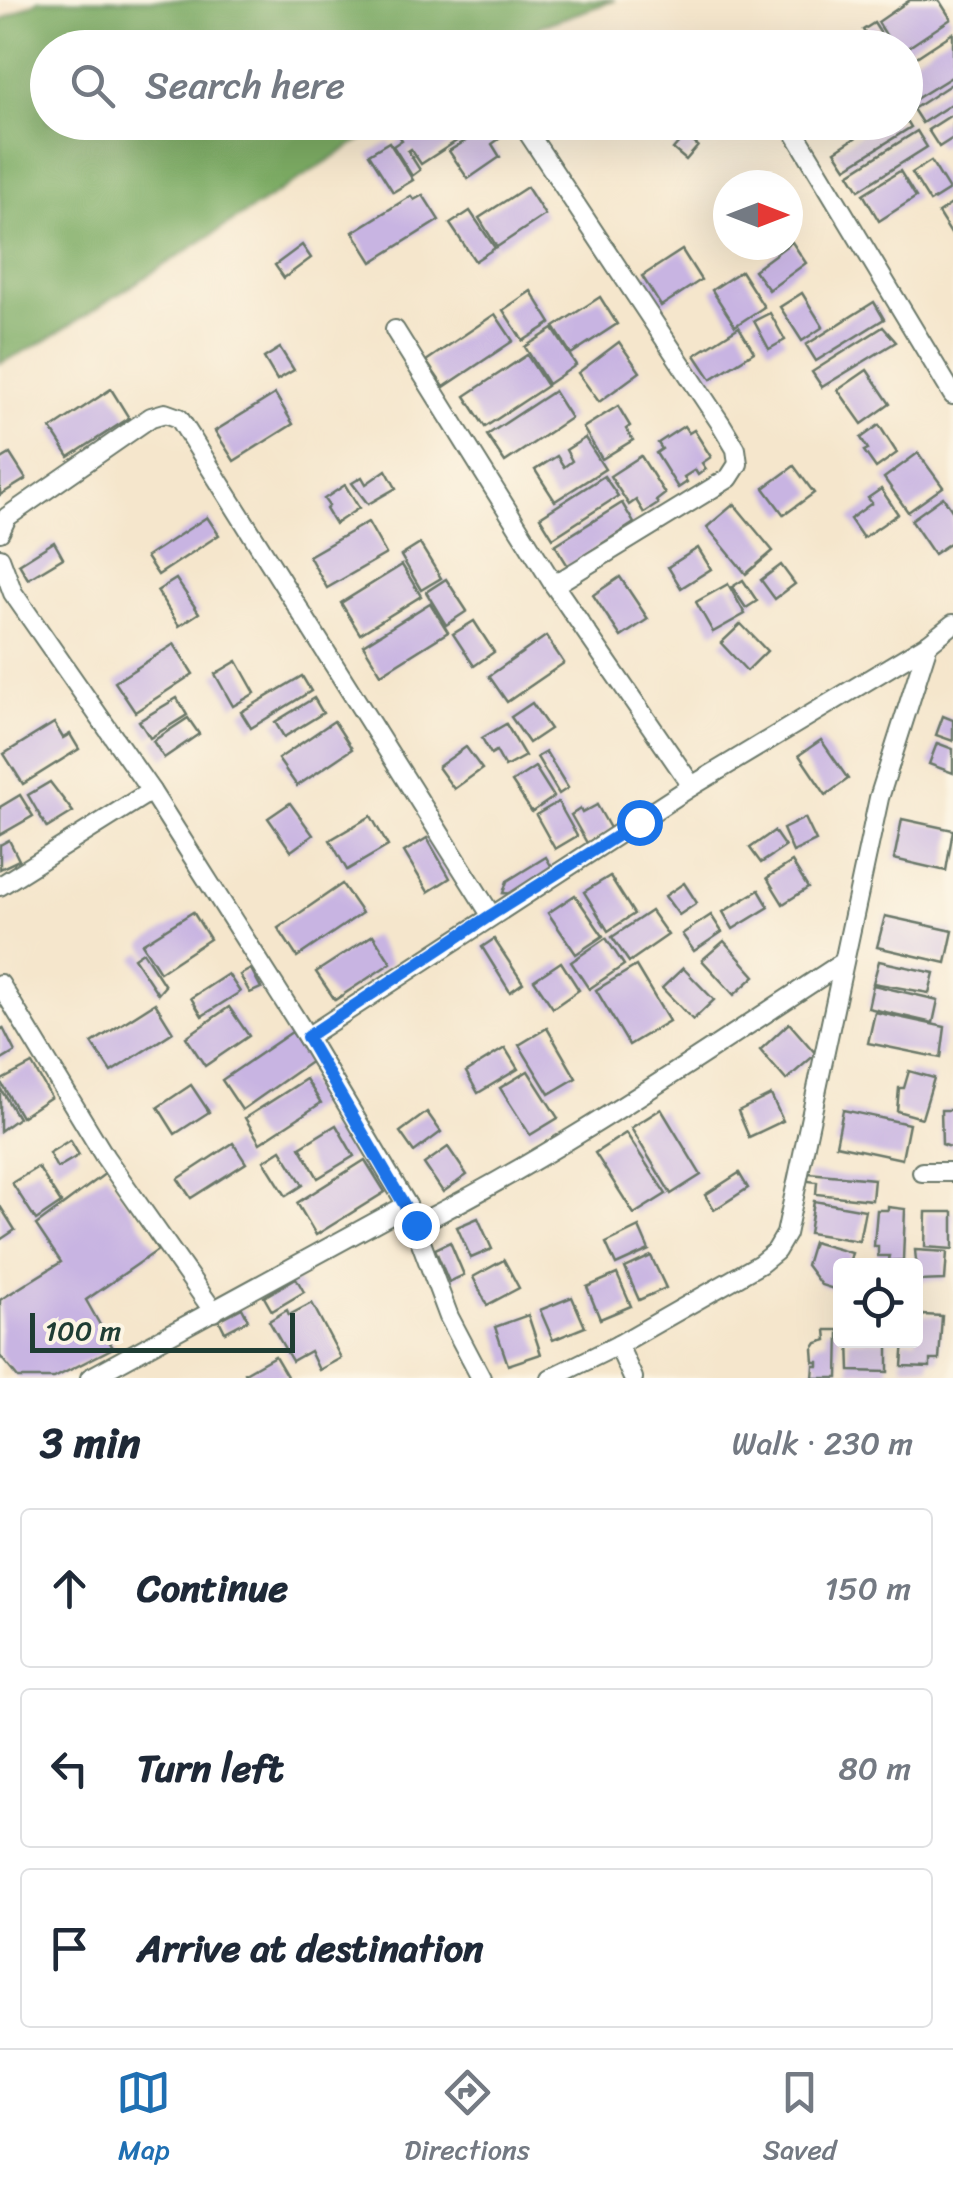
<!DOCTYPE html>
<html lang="en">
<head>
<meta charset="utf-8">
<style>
	:root { --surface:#fff; --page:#f6f6f7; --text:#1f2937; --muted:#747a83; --line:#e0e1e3; --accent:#1f6fb2 }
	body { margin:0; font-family:Sriracha,sans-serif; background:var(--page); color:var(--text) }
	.controls { position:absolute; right:30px; bottom:30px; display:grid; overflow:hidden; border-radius:10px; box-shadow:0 10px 40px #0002 }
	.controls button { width:90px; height:90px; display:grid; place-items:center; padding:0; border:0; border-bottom:2px solid var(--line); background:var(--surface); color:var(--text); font:50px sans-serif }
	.compass { position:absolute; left:713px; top:170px; width:90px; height:90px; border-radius:50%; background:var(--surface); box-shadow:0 10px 40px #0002; rotate:90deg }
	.scale { position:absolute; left:30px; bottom:25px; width:265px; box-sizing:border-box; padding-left:10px; border:5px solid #1f3d34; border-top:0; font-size:28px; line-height:35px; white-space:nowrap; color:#1f3d34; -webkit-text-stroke:8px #fcf5e5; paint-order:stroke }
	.stop { position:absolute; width:30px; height:30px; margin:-22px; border:8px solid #1a73e8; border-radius:50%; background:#fff }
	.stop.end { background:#1a73e8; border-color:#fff; box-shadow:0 2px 10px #0008 }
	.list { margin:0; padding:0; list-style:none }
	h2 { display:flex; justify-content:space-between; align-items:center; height:130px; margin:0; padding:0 40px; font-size:42px }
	h2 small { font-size:32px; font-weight:400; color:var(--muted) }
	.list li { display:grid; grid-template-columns:65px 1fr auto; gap:30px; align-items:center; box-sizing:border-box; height:160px; margin:0 20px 20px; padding:0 20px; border:2px solid var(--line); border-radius:10px }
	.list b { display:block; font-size:38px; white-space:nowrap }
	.list em { font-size:32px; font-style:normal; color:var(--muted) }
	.icon { flex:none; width:55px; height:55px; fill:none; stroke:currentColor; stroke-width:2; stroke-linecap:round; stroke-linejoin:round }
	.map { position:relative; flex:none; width:953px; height:1378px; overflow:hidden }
	.search { position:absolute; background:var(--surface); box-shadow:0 10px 40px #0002; left:30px; right:30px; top:30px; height:110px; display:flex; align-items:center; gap:25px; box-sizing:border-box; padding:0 35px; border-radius:55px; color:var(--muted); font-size:38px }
	.sheet { height:670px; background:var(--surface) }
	nav { display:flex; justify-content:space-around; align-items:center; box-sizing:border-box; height:140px; border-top:2px solid var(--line); background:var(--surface); font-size:28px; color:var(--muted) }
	nav a { display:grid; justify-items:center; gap:5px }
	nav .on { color:var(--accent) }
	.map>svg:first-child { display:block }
	.forest { fill:#7cab64; stroke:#4e744c; stroke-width:2.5 }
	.building { fill:#c8b4e2 }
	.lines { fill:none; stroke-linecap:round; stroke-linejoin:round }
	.minor-casing { stroke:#6a7869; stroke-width:22 }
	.minor { stroke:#fff; stroke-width:18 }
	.route { stroke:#1a73e8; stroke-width:12 }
</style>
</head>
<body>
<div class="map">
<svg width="953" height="1378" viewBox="0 0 953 1378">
	<rect width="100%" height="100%" fill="#fcf5e5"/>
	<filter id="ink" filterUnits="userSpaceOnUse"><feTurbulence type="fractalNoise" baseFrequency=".01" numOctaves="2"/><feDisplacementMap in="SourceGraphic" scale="20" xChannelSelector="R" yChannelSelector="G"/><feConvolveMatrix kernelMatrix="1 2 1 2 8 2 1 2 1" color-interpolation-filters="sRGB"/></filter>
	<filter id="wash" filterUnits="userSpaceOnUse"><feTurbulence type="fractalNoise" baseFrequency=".0048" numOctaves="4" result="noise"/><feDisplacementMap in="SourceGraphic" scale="40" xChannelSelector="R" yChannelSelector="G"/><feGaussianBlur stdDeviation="2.25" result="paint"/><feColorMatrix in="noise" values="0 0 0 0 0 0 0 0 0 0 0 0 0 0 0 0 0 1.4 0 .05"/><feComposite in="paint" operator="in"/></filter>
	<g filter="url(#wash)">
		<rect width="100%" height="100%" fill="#f5e6cc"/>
		<polygon class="forest" points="40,0 615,0 543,25 507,47 48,48 48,122 387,123 45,341 0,363 0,21"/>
		<g id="blocks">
			<g class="building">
				<polygon points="910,0 939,0 951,19 906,49 894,48 878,22"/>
				<polygon points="874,23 890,48 874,48 863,30"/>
				<polygon points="953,33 953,76 911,102 906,93 906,64"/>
				<polygon points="953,83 953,103 922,123 913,109"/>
				<polygon points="953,114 953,138 939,147 928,130"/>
				<polygon points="409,122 486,122 421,164 411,149 408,151 420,170 412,176 393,146 402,140 396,131"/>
				<polygon points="880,122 908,122 911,127 846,168 835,151"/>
				<polygon points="490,126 499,139 492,144 500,157 468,179 449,151"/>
				<polygon points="917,131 927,147 859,190 849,174"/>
				<polygon points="685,135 698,146 686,160 673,149"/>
				<polygon points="389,142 413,180 393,192 369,154"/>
				<polygon points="931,161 949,190 930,202 912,173"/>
				<polygon points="900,171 916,197 879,221 863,194"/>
				<polygon points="527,187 545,215 497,247 479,218"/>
				<polygon points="423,195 439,220 372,262 353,232 411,196 414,200"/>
				<polygon points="953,203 953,237 938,213"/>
				<polygon points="470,211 495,248 475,261 450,224"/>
				<polygon points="792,242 806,263 769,290 754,270"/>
				<polygon points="302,245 311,258 284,278 275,265"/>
				<polygon points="682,250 701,280 661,306 642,276"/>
				<polygon points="741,271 764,307 735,326 712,290"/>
				<polygon points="531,291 551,323 523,341 503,310"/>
				<polygon points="802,293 823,327 802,341 780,307"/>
				<polygon points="600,297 617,324 571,354 554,327"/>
				<polygon points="874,302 884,319 816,361 806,345"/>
				<polygon points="770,313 785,340 769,349 754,321"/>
				<polygon points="495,314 513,341 444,387 426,361"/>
				<polygon points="739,327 754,352 711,379 695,355"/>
				<polygon points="883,327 896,342 822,387 812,372"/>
				<polygon points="553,329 576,365 548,384 525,347"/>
				<polygon points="619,342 640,372 599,402 578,373"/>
				<polygon points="280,348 294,370 277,380 264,358"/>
				<polygon points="527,355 547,386 485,427 465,396"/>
				<polygon points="867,370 890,404 862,424 838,390"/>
				<polygon points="111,389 129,418 69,457 51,429"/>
				<polygon points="554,391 571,418 505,462 487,435"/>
				<polygon points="275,394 293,424 234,461 215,431"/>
				<polygon points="618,406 630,426 626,429 633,440 602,459 583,428"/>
				<polygon points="879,425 897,453 876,468 864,451 868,449 861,438"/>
				<polygon points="684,426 689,433 694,430 711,457 702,463 706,469 698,475 695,470 684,477 687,482 678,488 656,453 662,449 658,443"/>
				<polygon points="585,438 605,469 555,501 535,470 557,456 564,467 572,461 566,450"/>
				<polygon points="918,453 943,487 908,512 884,478"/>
				<polygon points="10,454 26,479 0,495 0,460"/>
				<polygon points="641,456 665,494 656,501 658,504 644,513 636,500 629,505 610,476"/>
				<polygon points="794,466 814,493 784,515 764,488"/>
				<polygon points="386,470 396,488 368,504 352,483 362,477 366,484"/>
				<polygon points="604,476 618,496 553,538 540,517"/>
				<polygon points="345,485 359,508 335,524 326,509 329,506 324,499"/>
				<polygon points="881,489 898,514 863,538 850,519 872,503 868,498"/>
				<polygon points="943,497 953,512 953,541 934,554 911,520"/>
				<polygon points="622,503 634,523 568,566 555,545"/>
				<polygon points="734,504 773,551 746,574 707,527"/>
				<polygon points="207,517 219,535 158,575 146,557"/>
				<polygon points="368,522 386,554 327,588 309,556"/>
				<polygon points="54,542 63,558 28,579 19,564"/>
				<polygon points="420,544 441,578 421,590 401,556"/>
				<polygon points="698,548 711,569 681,588 668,567"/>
				<polygon points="402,565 421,596 360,634 341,603"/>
				<polygon points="781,565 795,584 775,599 761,580"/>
				<polygon points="620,577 648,619 621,637 593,595"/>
				<polygon points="176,579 199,613 179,626 157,591"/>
				<polygon points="446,579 467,611 446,625 426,592"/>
				<polygon points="743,580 757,601 746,608 732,587"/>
				<polygon points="728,584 745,614 713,632 696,602"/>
				<polygon points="430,603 448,632 381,674 363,645"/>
				<polygon points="474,621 494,652 474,666 453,634"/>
				<polygon points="741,624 767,651 747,671 721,643"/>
				<polygon points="546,636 564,663 507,702 489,676"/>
				<polygon points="174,644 193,674 135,712 115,682"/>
				<polygon points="237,661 255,693 233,706 215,674"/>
				<polygon points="302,676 311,691 251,728 241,712"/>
				<polygon points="177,698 187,715 150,738 139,721"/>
				<polygon points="314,698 323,713 284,737 275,722"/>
				<polygon points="532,703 550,729 529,743 511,717"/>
				<polygon points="943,716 953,720 953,741 936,735"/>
				<polygon points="188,718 199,734 164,758 153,741"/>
				<polygon points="334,721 352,749 297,786 278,759"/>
				<polygon points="54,723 63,738 70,734 79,749 23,784 4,754"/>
				<polygon points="506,724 525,756 505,767 496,751 491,754 482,738"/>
				<polygon points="821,740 848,779 826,795 799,755"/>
				<polygon points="937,743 953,749 953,773 929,764"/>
				<polygon points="466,747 482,769 454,789 438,767"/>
				<polygon points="546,752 568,788 559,794 537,757"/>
				<polygon points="535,767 554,797 532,812 512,782"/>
				<polygon points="50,782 73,812 47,828 28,795"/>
				<polygon points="20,795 33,816 0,835 0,807"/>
				<polygon points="558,802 577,836 555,849 536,815"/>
				<polygon points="290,803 313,835 291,851 268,818"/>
				<polygon points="597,805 611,830 587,843 571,815 580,809 582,813"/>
				<polygon points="371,816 388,846 347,870 330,840"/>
				<polygon points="805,818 816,841 793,852 783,829"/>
				<polygon points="902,819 953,830 946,871 894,859"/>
				<polygon points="774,831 785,847 761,863 750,848"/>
				<polygon points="427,838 450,878 428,892 404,852"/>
				<polygon points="9,840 19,860 0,869 0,845"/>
				<polygon points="546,857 554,871 517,894 503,893 507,881"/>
				<polygon points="792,862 808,888 783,904 767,878"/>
				<polygon points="610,876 634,914 608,931 584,892"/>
				<polygon points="684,883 697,903 679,915 665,896"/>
				<polygon points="342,884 362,913 297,957 278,928"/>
				<polygon points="759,890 769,907 733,929 723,912"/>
				<polygon points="575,895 603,936 576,954 548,913"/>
				<polygon points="651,911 668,935 629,962 612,937"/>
				<polygon points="193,912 210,939 160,972 142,944"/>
				<polygon points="711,915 722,932 694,951 682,934"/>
				<polygon points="885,916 953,931 946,963 877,947"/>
				<polygon points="373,935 391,963 335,1000 316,972"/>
				<polygon points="606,938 624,965 589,989 571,962"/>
				<polygon points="494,939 523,983 510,992 482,947"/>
				<polygon points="724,941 755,976 734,995 702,960"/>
				<polygon points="143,952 165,986 158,994 134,958"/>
				<polygon points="879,961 934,973 929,993 873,983"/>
				<polygon points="561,962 579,990 553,1008 534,980"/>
				<polygon points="636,966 669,1021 629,1045 596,990"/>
				<polygon points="683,968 714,1000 693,1020 662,988"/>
				<polygon points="251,969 261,988 250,993 240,975"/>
				<polygon points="228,974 240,992 202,1016 191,998"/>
				<polygon points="873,985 938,1000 933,1023 868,1008"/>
				<polygon points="155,1003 173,1032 111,1072 92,1043"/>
				<polygon points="229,1007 249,1036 205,1066 186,1037"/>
				<polygon points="875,1012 945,1027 941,1058 868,1043"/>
				<polygon points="789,1023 816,1054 786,1080 760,1050"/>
				<polygon points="3,1028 15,1052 0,1061 0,1030"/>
				<polygon points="547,1028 576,1078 549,1094 519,1045"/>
				<polygon points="292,1032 312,1061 242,1110 222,1080"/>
				<polygon points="505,1048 518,1069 478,1093 466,1072"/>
				<polygon points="32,1064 51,1097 21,1117 0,1081"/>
				<polygon points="528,1071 558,1118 530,1135 500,1088"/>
				<polygon points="909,1071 934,1078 922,1118 897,1111 899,1088 904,1088"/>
				<polygon points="306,1079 321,1103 260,1143 245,1118"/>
				<polygon points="191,1085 209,1112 175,1134 158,1107"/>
				<polygon points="0,1088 18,1118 0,1131"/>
				<polygon points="771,1095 783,1121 749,1137 738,1111"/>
				<polygon points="661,1109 701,1175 671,1194 631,1128"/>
				<polygon points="843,1110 909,1124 902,1159 836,1145"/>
				<polygon points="941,1110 953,1110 953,1148 942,1144"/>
				<polygon points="427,1112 441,1132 414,1152 400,1132"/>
				<polygon points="336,1125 354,1156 318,1178 300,1147"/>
				<polygon points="626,1133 666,1194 634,1214 595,1153"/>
				<polygon points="70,1140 79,1155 57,1168 49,1153"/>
				<polygon points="233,1143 246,1163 191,1198 178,1179"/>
				<polygon points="448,1147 467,1175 443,1192 424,1164"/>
				<polygon points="281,1150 303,1185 286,1196 264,1161"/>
				<polygon points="365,1160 385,1192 316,1235 297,1203"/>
				<polygon points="38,1167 61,1203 36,1220 12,1183"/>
				<polygon points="106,1173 158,1250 86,1300 113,1348 54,1378 18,1378 0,1356 0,1300 61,1262 36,1225"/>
				<polygon points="739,1173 748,1188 714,1210 705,1195"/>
				<polygon points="808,1173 874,1179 872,1200 816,1194 817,1182 808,1181"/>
				<polygon points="814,1201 865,1210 859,1241 809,1233"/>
				<polygon points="0,1206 15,1230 0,1240"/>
				<polygon points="888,1207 905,1209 903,1260 888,1261 889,1256 878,1256 878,1246 874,1246 877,1210 888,1210"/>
				<polygon points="926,1212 953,1212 953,1249 925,1247"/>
				<polygon points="478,1218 492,1249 471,1258 457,1227"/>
				<polygon points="639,1227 649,1250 616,1265 606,1243"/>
				<polygon points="450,1242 464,1275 449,1282 435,1249"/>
				<polygon points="813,1242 852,1253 848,1266 840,1266 840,1291 821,1285 806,1265"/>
				<polygon points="915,1250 947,1252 945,1280 918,1281"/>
				<polygon points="651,1256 666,1288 639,1300 625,1268"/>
				<polygon points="504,1260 519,1288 487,1305 473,1277"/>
				<polygon points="617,1274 631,1306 600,1319 587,1287"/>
				<polygon points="296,1278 304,1292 272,1311 264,1297"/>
				<polygon points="572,1297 585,1327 553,1340 540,1310"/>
				<polygon points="312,1303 341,1358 319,1370 310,1351 292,1361 269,1321 287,1310 289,1315"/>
				<polygon points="242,1308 248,1320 225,1332 219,1320"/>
				<polygon points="528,1315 541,1354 508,1365 495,1327"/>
				<polygon points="923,1315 942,1316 939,1360 930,1360 930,1367 902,1366 904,1340 916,1340 916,1320 921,1320"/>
				<polygon points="826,1330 839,1330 838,1378 813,1378 814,1366 818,1366 818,1362 814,1362 813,1349 817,1343 827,1340"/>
				<polygon points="849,1340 888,1340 888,1372 850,1371"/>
				<polygon points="275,1356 288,1378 247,1378 245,1373"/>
			</g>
		</g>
	</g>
	<g filter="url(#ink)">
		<use href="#blocks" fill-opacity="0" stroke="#6a7869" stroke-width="2.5"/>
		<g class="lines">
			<defs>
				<g id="minor">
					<polyline points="521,122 721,424 736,449 738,464 729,478 554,585"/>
					<polyline points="792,128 953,395"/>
					<polyline points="395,330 554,585 692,786"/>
					<polyline points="0,532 7,517 151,417 165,413 179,418 491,915"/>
					<polyline points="0,558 13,593 151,791 307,1037 407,1205 449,1317 481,1378"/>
					<polyline points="0,886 151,791"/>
					<polyline points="0,984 105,1157 214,1312"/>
					<polyline points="307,1037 692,786 928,644 953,624"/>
					<polyline points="922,1172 953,1172"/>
					<path d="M416 1225C565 1150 702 1054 842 963"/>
					<polyline points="618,1345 633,1378"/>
					<polyline points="90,1378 407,1205"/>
					<polyline points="551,1378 618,1345 760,1264 776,1251 786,1234 879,798 928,644"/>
				</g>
			</defs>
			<use href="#minor" class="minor-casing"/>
			<use href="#minor" class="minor"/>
		</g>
	</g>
	<g class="lines" filter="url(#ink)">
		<polyline class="route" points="416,1225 307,1037 491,915 639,822"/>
	</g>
</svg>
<div class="controls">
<button><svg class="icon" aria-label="locate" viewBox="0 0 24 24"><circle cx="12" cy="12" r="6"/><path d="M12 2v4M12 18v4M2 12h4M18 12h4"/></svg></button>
</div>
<svg class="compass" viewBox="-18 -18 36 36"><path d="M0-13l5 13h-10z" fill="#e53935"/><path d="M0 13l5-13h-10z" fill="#747a83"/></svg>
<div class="scale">100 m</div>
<div class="stop" style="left:639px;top:822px"></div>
<div class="stop end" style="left:416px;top:1225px"></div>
<div class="search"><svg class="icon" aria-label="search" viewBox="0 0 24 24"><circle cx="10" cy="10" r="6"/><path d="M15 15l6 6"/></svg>Search here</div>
</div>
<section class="sheet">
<h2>3 min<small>Walk · 230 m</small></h2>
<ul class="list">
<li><svg class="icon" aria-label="ahead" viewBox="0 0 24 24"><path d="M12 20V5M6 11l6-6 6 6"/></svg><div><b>Continue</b></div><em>150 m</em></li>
<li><svg class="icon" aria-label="left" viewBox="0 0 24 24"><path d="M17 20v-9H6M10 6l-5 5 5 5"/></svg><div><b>Turn left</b></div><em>80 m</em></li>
<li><svg class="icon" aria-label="arrive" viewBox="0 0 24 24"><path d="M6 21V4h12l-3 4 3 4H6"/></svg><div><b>Arrive at destination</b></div></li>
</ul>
</section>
<nav>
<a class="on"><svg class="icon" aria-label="map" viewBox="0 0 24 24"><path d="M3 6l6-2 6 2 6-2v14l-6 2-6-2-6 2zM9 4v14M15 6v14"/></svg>Map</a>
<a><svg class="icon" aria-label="directions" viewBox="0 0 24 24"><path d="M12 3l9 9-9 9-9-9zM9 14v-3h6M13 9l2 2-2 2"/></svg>Directions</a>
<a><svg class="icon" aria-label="saved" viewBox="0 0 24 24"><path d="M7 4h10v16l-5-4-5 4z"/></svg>Saved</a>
</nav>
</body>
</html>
